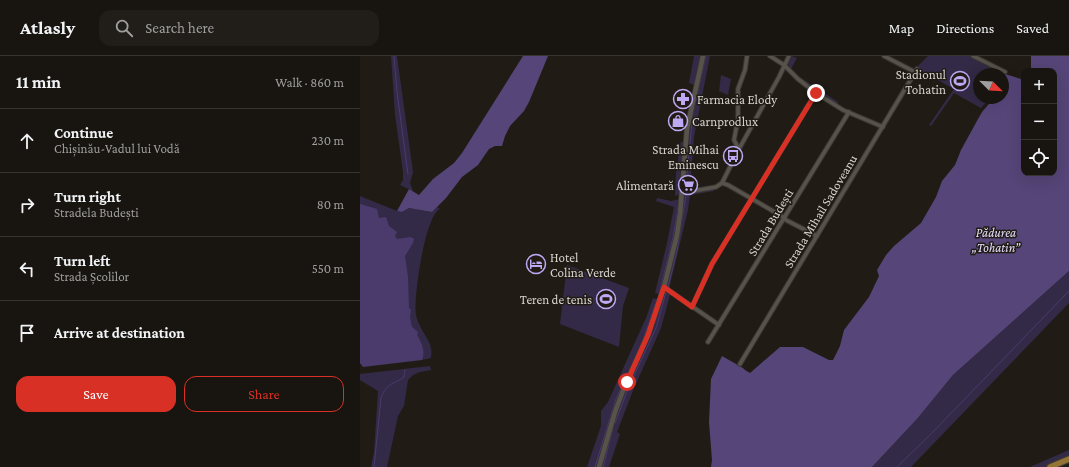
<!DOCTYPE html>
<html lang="en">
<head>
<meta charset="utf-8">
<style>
	:root { --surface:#181510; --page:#211e19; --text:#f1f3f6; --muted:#9f9f9f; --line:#363430; --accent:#d93025 }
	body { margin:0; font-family:"Crimson Pro",serif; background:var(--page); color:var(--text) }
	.controls { position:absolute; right:12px; top:12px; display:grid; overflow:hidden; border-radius:8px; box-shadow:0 4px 16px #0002 }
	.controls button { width:36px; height:36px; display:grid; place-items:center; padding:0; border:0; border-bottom:1px solid var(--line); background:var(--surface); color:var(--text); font:20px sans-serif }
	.compass { position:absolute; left:613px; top:12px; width:36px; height:36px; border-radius:50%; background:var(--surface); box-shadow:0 4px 16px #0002; rotate:114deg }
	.stop { position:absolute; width:12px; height:12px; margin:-9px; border:3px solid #d93025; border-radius:50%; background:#fff }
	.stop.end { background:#d93025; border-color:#fff; box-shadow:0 1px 4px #0008 }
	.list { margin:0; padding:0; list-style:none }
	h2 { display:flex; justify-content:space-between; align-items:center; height:52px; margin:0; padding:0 16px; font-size:17px }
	h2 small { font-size:13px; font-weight:400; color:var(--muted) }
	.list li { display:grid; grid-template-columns:26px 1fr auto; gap:12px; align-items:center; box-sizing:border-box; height:64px; padding:0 16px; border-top:1px solid var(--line) }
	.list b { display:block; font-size:15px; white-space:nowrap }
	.list p { margin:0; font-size:13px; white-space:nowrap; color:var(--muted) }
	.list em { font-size:13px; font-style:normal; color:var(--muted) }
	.actions { display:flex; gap:8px; padding:12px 16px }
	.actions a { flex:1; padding:9px 0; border:1px solid var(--accent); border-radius:12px; text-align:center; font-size:14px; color:var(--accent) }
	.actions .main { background:var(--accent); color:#fff }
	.icon { flex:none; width:22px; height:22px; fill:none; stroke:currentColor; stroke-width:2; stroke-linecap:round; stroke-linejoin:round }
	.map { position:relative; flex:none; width:709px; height:411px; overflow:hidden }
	header { display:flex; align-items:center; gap:24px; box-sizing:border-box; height:56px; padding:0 20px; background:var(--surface); border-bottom:1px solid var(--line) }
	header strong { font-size:19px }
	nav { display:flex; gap:22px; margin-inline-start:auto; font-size:14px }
	.search { width:280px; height:36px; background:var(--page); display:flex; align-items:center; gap:10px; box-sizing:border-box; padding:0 14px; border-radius:12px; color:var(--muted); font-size:15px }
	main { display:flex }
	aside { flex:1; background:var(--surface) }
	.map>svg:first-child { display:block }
	.green { fill:#332a47 }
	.forest { fill:#554578 }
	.water { fill:#4b3b6d }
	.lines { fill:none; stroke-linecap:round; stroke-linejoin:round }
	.stream { stroke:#4b3b6d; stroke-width:1 }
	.minor-casing { stroke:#3a3734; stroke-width:5.5 }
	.secondary-casing { stroke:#3a3734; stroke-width:6 }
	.trunk-casing { stroke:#3a3734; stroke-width:8 }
	.minor { stroke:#57534b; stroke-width:3.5 }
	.secondary { stroke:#57534b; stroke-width:4.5 }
	.trunk { stroke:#947436; stroke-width:5.5 }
	.route { stroke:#d93025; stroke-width:5 }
	.labels { text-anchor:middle; stroke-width:3; stroke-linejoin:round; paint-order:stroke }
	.poi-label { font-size:13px; fill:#d6d3cf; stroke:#201c15; text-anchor:end }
	.street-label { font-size:13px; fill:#d6d3cf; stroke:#201c15 }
	.park-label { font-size:13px; font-style:italic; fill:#e5dcfd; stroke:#201c15 }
</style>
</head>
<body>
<header>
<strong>Atlasly</strong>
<div class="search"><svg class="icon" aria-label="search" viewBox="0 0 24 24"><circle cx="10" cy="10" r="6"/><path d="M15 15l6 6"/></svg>Search here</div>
<nav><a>Map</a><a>Directions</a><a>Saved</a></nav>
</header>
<main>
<aside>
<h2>11 min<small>Walk · 860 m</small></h2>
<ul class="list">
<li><svg class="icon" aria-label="ahead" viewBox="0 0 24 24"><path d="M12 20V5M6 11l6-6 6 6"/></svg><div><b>Continue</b><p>Chișinău-Vadul lui Vodă</p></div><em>230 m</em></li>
<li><svg class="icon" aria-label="right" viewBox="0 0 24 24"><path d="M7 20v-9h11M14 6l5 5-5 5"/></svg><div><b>Turn right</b><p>Stradela Budești</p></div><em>80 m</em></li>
<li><svg class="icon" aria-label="left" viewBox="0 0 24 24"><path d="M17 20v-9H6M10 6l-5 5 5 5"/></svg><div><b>Turn left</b><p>Strada Școlilor</p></div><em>550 m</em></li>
<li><svg class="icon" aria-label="arrive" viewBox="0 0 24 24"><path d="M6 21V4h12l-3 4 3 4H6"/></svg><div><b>Arrive at destination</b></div></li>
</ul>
<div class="actions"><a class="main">Save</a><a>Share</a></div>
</aside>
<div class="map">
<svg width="709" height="411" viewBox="0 0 709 411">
	<rect width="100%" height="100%" fill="#201c15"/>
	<g class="green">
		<polygon points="31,0 37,0 53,116 50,127 53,135 40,129 43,124 43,116 35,59"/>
		<polygon points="334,0 341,0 334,29 329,27"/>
		<polygon points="345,0 350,0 334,81 331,120 326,120 330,70"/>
		<path d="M432 0 437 2 431 13 435 18 478 46 477 48C462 40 433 25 428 8Z"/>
		<polygon points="568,0 610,0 625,9 643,17 619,18 619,42 630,42 621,52 594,37 571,70 569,69 594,33 556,12"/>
		<polygon points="361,19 371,23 368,39 359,35"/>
		<polygon points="321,85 324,87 323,110 320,115 320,138 315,140 316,117"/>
		<polygon points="354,133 354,135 330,139 328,154 309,233 306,230 316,193 324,141 328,138"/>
		<path d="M0 140 37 155 42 156 49 152 72 156 77 151 80 153C65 159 53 243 56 259 58 271 71 285 71 293 72 296 71 299 71 302L62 304 60 291 0 187Z"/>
		<polygon points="297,142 311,145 320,143 314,181 300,238 295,237 307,187 314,151 296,145"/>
		<polygon points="207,209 269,232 263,250 259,291 200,268"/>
		<polygon points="709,215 709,247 551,411 512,411 557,363 593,319"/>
		<polygon points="307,235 310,236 310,239 301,272 274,332 257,376 260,378 249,411 240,411 254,363 267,328 290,282 305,236"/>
		<polygon points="293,242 299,244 292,265 258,340 237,411 227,411 241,370 241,355 248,346 271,295 286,262"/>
		<polygon points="70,310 71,314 60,316 53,319 48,324 44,350 38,360 27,411 11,411 14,396 18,335 0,324 0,318"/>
		<polygon points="709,394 709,401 687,411 670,411"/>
	</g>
	<g class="forest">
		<polygon points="163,0 188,0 169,46 164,55 150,70 145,80 142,90 135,90 129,93 118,109 102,121 86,142 72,156 49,152 42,156 37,155 49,133 59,139 73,123 94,107 102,97"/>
		<polygon points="671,0 709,0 709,215 593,319 557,363 512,411 351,411 352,404 349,366 351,323 362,300 383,312 385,314 390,317 420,291 443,291 469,304 473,304 480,290 484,274 509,241 519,220 517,214 526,199 534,190 561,167 576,141 582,125 595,109 601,94 618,63 622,56 634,42 643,42 643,26 645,18 664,24 664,117 694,117 694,15 671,15"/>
	</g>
	<path class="water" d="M0 148 17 153 19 162 26 161 29 170 37 176 35 180 37 183 51 181 54 183 53 187 45 200 48 221 49 252 51 254 50 261 52 271 58 276 57 279C61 286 66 295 62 304L3 311 0 307Z"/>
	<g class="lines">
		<g class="stream">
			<polyline points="34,0 37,36 48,118"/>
			<polyline points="327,118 333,56 346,0"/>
			<polyline points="308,231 317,195 326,139"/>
			<polyline points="299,239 313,182 319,147"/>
			<polyline points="271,326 296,272 306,236"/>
			<polyline points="255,367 269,330"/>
			<path d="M14 411 21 342C28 325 32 330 44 321L45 314"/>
			<polyline points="235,411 256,343 282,287 297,243"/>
			<polyline points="243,411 253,372"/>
			<polyline points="537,411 571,378 709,235"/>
		</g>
		<defs>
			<g id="minor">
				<polyline points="410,0 424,9 438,23 456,37 483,54 523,71"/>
				<polyline points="524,0 555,16"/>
				<polyline points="613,0 645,16"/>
				<polyline points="379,93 374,84 378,63 378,33 385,14 387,0"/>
				<polyline points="362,127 368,129 425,162"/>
				<polyline points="322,137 356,131 362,127 379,93 419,21 429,0"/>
				<polyline points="424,163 457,180"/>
				<polyline points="304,231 359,269"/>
				<polyline points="332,251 352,208 456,37"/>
				<polyline points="348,286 489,56"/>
				<polyline points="380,308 557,13"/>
			</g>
			<polyline id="secondary" points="239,411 255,356 264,332 288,279 304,231 317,179 320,158 327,73 343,0"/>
			<polyline id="trunk" points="690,411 709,403"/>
		</defs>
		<use href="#minor" class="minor-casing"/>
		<use href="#secondary" class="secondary-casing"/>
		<use href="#trunk" class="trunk-casing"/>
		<use href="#minor" class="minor"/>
		<use href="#secondary" class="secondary"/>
		<use href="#trunk" class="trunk"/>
	</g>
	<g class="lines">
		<polyline class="route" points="267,326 288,279 304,231 332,251 352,208 456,37"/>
	</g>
	<defs>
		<symbol id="stadium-ring" viewBox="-11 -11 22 22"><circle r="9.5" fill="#201c15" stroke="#bfa8f4" stroke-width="1.5"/><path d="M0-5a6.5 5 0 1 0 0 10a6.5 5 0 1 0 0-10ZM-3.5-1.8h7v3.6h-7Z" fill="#bfa8f4"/></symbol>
		<symbol id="pharmacy-ring" viewBox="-11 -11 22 22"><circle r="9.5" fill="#201c15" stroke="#bfa8f4" stroke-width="1.5"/><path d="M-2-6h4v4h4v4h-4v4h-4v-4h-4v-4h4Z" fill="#bfa8f4"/></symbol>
		<symbol id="shop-ring" viewBox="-11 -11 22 22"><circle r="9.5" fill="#201c15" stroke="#bfa8f4" stroke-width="1.5"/><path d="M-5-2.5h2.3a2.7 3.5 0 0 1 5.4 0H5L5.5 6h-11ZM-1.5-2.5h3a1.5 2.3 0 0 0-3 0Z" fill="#bfa8f4"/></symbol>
		<symbol id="bus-ring" viewBox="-11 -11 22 22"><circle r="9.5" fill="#201c15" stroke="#bfa8f4" stroke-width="1.5"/><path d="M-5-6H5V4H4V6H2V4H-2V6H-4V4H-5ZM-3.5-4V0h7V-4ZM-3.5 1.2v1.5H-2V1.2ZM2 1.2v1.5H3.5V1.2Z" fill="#bfa8f4"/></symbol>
		<symbol id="supermarket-ring" viewBox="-11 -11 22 22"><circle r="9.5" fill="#201c15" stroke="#bfa8f4" stroke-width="1.5"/><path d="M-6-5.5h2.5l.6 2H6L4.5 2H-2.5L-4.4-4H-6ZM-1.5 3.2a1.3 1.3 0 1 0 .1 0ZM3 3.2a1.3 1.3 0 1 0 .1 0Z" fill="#bfa8f4"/></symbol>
		<symbol id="hotel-ring" viewBox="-11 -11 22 22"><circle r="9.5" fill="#201c15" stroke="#bfa8f4" stroke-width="1.5"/><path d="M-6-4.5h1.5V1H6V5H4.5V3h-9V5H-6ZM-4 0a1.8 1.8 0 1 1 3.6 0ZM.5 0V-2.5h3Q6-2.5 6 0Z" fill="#bfa8f4"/></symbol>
	</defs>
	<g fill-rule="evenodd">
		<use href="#stadium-ring" x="589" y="14" width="22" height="22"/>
		<use href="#pharmacy-ring" x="312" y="32" width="22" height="22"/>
		<use href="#shop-ring" x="307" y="54" width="22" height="22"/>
		<use href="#bus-ring" x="362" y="89" width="22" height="22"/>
		<use href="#supermarket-ring" x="317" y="118" width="22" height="22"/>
		<use href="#hotel-ring" x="165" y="197" width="22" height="22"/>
		<use href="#stadium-ring" x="235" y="232" width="22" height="22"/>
	</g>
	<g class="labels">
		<g class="poi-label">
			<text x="586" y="23">Stadionul<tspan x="586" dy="15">Tohatin</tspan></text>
			<text x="337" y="48" text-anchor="start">Farmacia Elody</text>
			<text x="332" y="70" text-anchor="start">Carnprodlux</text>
			<text x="359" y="98">Strada Mihai<tspan x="359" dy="15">Eminescu</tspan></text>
			<text x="314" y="134">Alimentară</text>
			<text x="190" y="206" text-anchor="start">Hotel<tspan x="190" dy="15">Colina Verde</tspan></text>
			<text x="232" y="248">Teren de tenis</text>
		</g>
		<g class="street-label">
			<text transform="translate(460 155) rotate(-59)" y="5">Strada Mihail Sadoveanu</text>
			<text transform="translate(410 166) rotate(-59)" y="5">Strada Budești</text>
		</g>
		<g class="park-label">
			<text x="636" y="181">Pădurea<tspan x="636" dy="15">„Tohatin”</tspan></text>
		</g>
	</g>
</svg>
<div class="controls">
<button>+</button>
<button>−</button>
<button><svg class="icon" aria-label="locate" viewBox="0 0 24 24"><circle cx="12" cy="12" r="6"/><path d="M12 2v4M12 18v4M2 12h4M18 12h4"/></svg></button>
</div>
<svg class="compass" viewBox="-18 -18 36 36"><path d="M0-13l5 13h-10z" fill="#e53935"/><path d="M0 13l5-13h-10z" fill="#9f9f9f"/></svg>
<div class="stop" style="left:267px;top:326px"></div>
<div class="stop end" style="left:456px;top:37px"></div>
</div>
</main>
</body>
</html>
